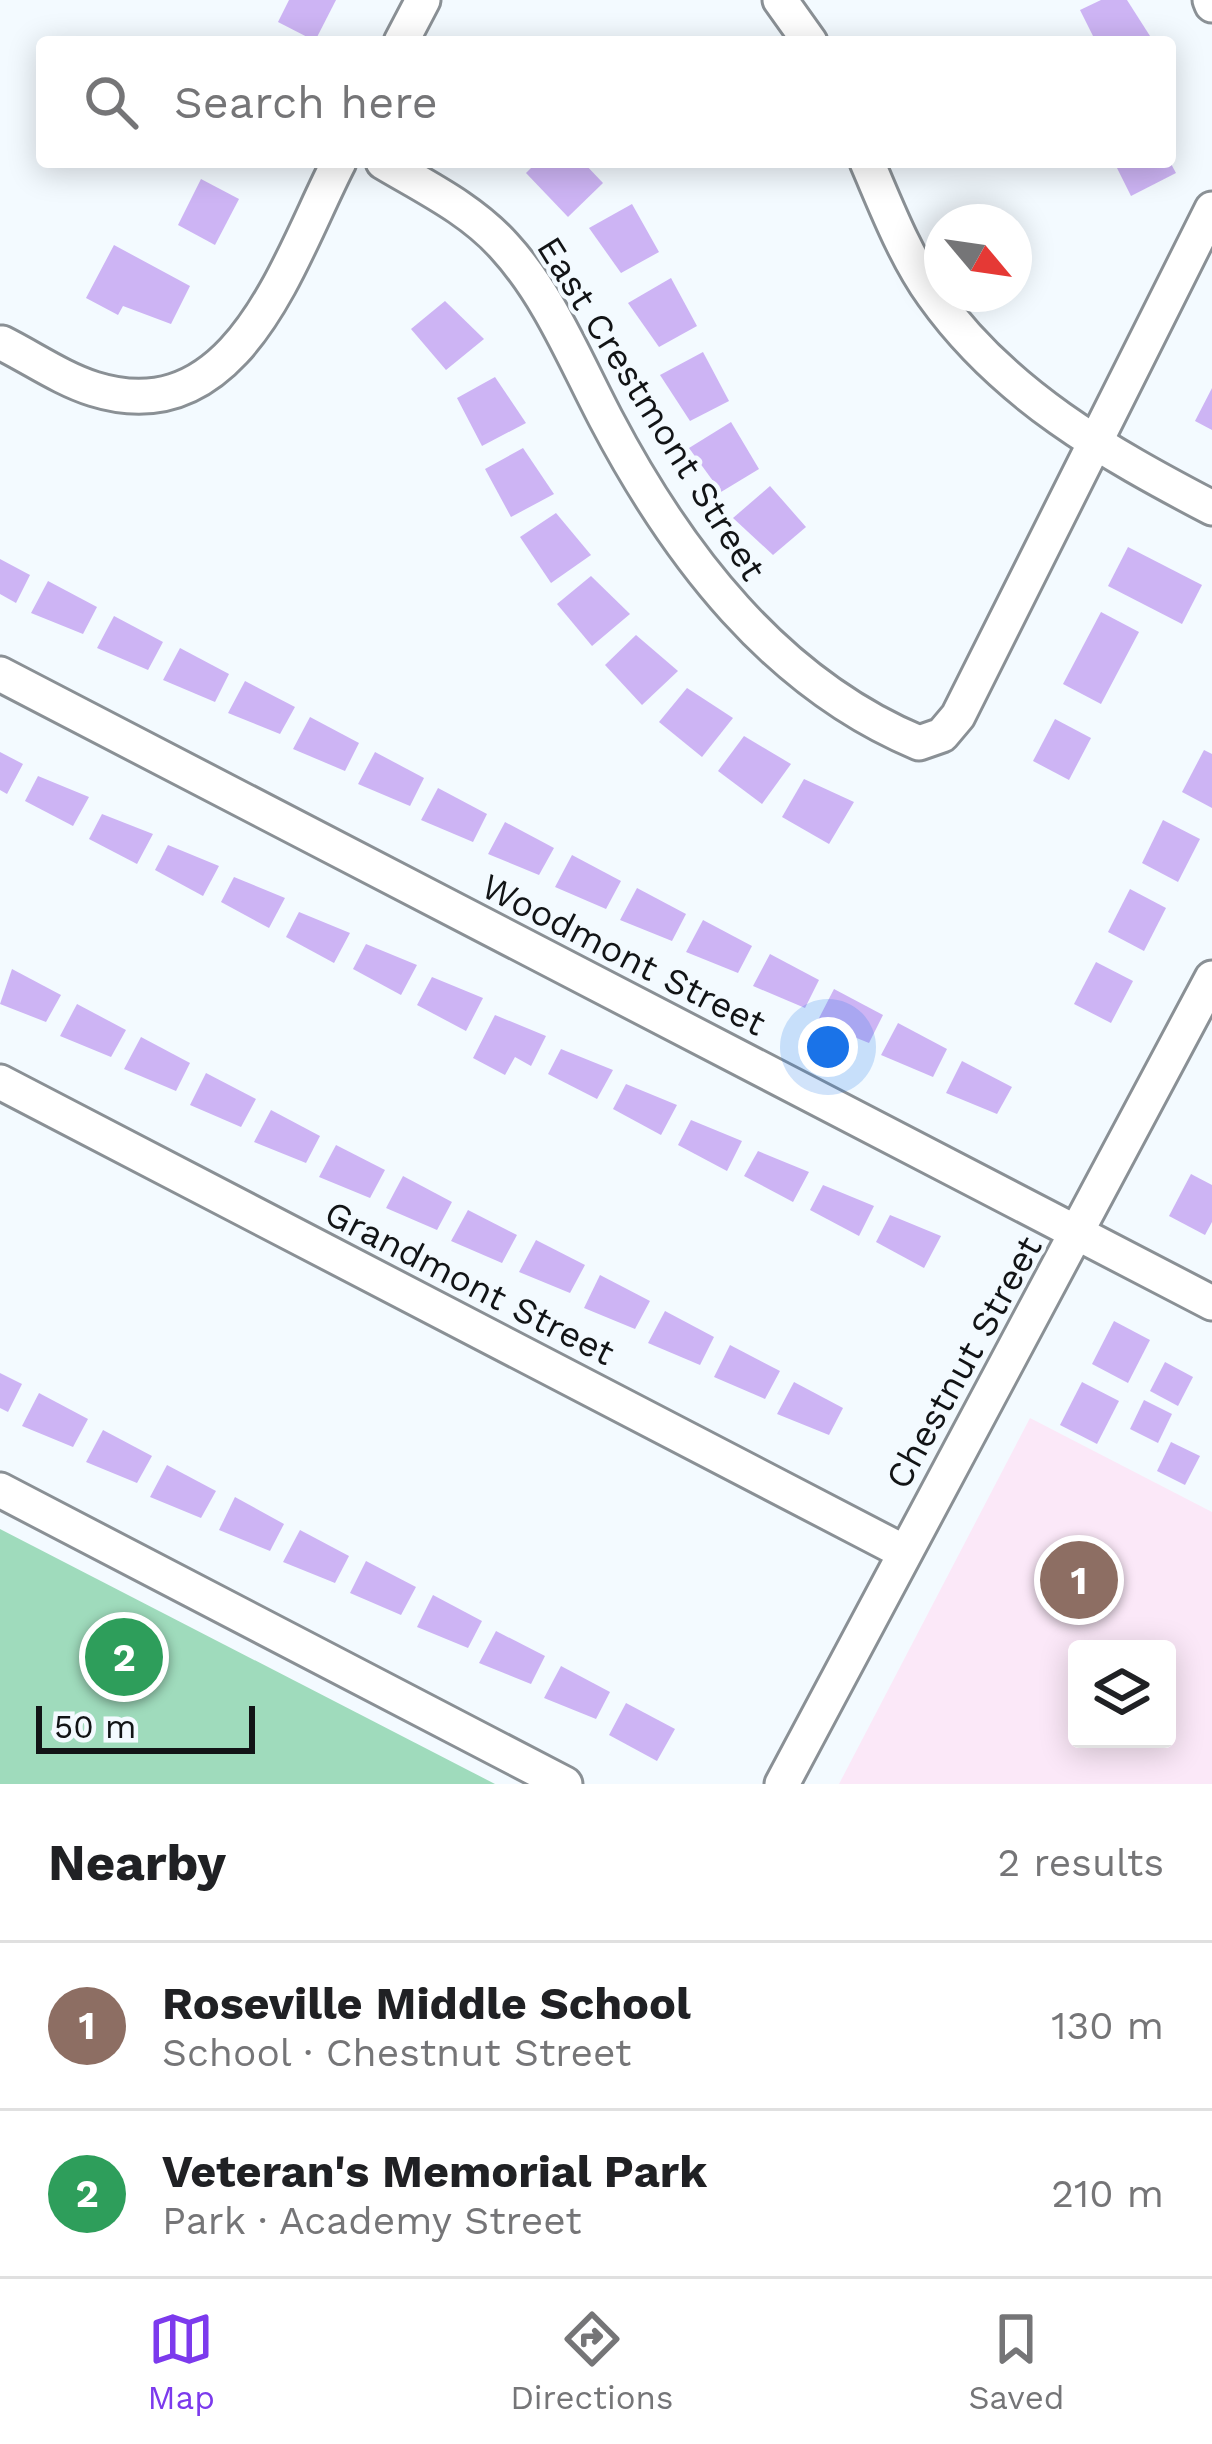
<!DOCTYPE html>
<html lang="en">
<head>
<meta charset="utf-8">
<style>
	:root { --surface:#fff; --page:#f2f2f2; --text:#202124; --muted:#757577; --line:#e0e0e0; --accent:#7c3aed }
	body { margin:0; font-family:"Work Sans",sans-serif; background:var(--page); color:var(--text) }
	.controls { position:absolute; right:36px; bottom:36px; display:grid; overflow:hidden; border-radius:12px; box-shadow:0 6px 30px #0003 }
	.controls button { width:108px; height:108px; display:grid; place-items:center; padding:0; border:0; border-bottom:3px solid var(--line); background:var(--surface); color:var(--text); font:60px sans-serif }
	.compass { position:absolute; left:924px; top:204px; width:108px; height:108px; border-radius:50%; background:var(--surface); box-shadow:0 6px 30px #0003; rotate:119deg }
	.scale { position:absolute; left:36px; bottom:30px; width:219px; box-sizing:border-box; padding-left:12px; border:6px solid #121416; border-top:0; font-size:33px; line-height:42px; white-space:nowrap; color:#121416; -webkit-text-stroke:9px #f3faff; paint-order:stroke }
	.you { position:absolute; left:828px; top:1047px; width:42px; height:42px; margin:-30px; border:9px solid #fff; border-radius:50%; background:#1a73e8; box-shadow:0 0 0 18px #1a73e833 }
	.badge { display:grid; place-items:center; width:78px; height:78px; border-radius:50%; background:var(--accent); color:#fff; font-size:39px; font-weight:700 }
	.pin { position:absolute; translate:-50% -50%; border:6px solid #fff; box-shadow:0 3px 12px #0006 }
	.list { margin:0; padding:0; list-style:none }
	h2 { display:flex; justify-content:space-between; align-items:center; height:156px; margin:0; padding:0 48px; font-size:51px }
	h2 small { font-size:39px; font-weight:400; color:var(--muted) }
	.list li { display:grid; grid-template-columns:78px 1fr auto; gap:36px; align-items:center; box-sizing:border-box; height:168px; padding:0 48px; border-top:3px solid var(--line) }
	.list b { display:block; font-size:45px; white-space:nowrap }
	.list p { margin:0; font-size:39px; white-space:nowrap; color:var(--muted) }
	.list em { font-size:39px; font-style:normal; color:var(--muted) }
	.icon { flex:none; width:66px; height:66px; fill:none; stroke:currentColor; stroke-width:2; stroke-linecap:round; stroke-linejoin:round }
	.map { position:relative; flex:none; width:1212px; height:1784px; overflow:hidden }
	.search { position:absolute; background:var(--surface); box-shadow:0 6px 30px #0003; left:36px; right:36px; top:36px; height:132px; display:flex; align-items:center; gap:30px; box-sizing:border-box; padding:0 42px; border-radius:12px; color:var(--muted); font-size:45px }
	.sheet { height:492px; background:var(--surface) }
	nav { display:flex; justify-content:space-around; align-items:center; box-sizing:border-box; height:168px; border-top:3px solid var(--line); background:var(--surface); font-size:33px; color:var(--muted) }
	nav a { display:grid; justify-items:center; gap:6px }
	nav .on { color:var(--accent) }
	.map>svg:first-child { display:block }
	.education { fill:#fbe8f8; fill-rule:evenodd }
	.green { fill:#9fdbbc }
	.building { fill:#cdb4f4 }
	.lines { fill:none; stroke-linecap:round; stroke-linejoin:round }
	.minor-casing { stroke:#8a9095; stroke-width:39 }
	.minor { stroke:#fff; stroke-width:33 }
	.labels { text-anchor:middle; stroke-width:9; stroke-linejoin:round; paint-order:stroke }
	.street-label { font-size:36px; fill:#121416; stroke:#f3faff }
</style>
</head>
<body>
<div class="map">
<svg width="1212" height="1784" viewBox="0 0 1212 1784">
	<rect width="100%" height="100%" fill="#f3faff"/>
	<path class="education" d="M1030 1418 1212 1512V1784H839ZM1077 1649H1167V1739H1077Z"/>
	<polygon class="green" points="0,1529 495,1784 0,1784"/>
	<g class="building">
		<polygon points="289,0 336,0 315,41 278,22"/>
		<polygon points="1101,0 1127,0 1150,36 1139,42 1096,42 1080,10"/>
		<polygon points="537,162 583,162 603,183 568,217 526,173"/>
		<polygon points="1114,162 1170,162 1176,173 1131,196"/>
		<polygon points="201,179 239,199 215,245 178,225"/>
		<polygon points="632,204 659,252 621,273 589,228"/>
		<polygon points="114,245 190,286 171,324 123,306 118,315 86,298"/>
		<polygon points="671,278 697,326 659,347 628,303"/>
		<polygon points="445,301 484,339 446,370 411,329"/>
		<polygon points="703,352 729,401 690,421 660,375"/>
		<polygon points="495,377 526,423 482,446 457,398"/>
		<polygon points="1212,388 1212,430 1195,421"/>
		<polygon points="731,422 759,469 721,492 689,448"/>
		<polygon points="523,448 554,494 511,517 485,469"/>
		<polygon points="770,486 806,527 773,555 733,518"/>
		<polygon points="556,513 591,555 551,583 520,537"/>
		<polygon points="1128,547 1202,585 1182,624 1108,586"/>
		<polygon points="0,559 30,575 16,603 0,594"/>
		<polygon points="591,576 630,614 592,646 557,604"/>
		<polygon points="48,581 97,607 83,634 31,613"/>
		<polygon points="1101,612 1139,632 1101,704 1063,684"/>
		<polygon points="114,616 163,642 148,670 97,648"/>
		<polygon points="636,635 678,671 642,705 605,665"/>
		<polygon points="180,648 229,674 215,702 163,680"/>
		<polygon points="245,681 295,707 280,734 228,713"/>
		<polygon points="687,688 733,718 702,757 659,722"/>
		<polygon points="310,717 359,743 345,771 293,749"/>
		<polygon points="1055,719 1091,738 1069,780 1033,761"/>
		<polygon points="744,736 791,764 762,804 718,771"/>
		<polygon points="1204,750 1212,754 1212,808 1182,792"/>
		<polygon points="0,752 23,764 7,794 0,790"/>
		<polygon points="375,752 424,778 410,806 358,784"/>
		<polygon points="38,776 89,797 73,826 25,801"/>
		<polygon points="804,779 854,802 829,844 782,817"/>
		<polygon points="438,788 487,814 473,842 421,820"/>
		<polygon points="102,814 153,834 137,864 89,839"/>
		<polygon points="1163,820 1200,839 1178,882 1142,863"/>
		<polygon points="505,822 554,848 539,875 488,854"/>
		<polygon points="168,845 219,866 203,896 155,870"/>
		<polygon points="572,855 621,881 606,909 555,887"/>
		<polygon points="234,877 285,898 269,928 221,902"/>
		<polygon points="637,888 686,914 672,941 620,920"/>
		<polygon points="1130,889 1166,908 1144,951 1108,932"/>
		<polygon points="299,912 350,933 334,963 286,937"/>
		<polygon points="703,920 752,946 738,973 686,952"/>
		<polygon points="366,944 417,965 401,995 353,969"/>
		<polygon points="770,954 819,980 805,1008 753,986"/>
		<polygon points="1096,962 1133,981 1111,1023 1074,1004"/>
		<polygon points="12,969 61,995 46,1022 0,1004"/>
		<polygon points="432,977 483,998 466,1031 417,1005"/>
		<polygon points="834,989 883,1015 869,1043 817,1022"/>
		<polygon points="77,1004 126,1030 111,1057 60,1036"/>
		<polygon points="495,1015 546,1036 531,1066 515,1057 505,1075 473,1058"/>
		<polygon points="898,1023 947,1049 933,1077 881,1055"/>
		<polygon points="141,1037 190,1063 176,1091 124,1069"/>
		<polygon points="561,1049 613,1070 597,1099 548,1074"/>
		<polygon points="962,1061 1012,1087 997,1114 946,1093"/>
		<polygon points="206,1073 256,1099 241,1127 190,1105"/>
		<polygon points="626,1084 677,1105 661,1135 613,1109"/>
		<polygon points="271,1110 320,1136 306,1163 254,1142"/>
		<polygon points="691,1120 742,1141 727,1171 678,1145"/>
		<polygon points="336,1145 385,1170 370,1198 319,1177"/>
		<polygon points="758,1151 809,1172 793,1202 744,1176"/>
		<polygon points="1191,1174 1212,1185 1212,1222 1205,1235 1169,1216"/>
		<polygon points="403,1176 452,1202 437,1230 386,1208"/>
		<polygon points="823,1185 874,1206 859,1236 810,1210"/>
		<polygon points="468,1210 517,1235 502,1263 451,1241"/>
		<polygon points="890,1215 941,1236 924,1268 876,1242"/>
		<polygon points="536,1240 585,1265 570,1293 519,1272"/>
		<polygon points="600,1275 650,1301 635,1329 584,1308"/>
		<polygon points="665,1311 714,1337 700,1365 648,1343"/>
		<polygon points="1114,1321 1150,1340 1128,1383 1092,1364"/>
		<polygon points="730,1345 780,1371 765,1399 714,1377"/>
		<polygon points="1165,1362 1193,1377 1178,1406 1150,1391"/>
		<polygon points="0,1373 22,1384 8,1412 0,1408"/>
		<polygon points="794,1382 843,1408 829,1435 777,1414"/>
		<polygon points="1082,1382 1119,1401 1097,1444 1060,1425"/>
		<polygon points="39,1393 88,1419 73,1447 22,1426"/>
		<polygon points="1144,1400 1172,1414 1158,1443 1130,1429"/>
		<polygon points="103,1430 152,1456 137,1483 86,1462"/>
		<polygon points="1171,1442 1200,1456 1185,1485 1157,1471"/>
		<polygon points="167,1465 216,1491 201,1518 150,1497"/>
		<polygon points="235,1497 284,1524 270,1551 219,1530"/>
		<polygon points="300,1530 349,1556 335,1583 283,1562"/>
		<polygon points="366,1561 416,1587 401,1615 350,1593"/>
		<polygon points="433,1595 482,1621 468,1648 417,1627"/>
		<polygon points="496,1631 545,1656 531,1684 479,1663"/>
		<polygon points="561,1666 610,1692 596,1719 544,1698"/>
		<polygon points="626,1703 675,1729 657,1761 609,1735"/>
	</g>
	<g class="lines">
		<defs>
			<g id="minor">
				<polyline points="780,0 810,42"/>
				<polyline points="1210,0 1212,5"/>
				<polyline points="401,42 423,0"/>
				<path d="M383 162C425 187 471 209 504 246 549 295 575 360 606 419 677 554 775 683 919 743L942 735 958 716 1212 209"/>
				<path d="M867 162C886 206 905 256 933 295 1004 395 1107 453 1212 508"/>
				<path d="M2 343C32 358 62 379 94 389 238 434 288 261 339 162"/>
				<polyline points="0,674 1212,1303"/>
				<polyline points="0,1082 904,1552"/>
				<polyline points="0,1490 565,1784"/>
				<polyline points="782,1784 1212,978"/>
			</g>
		</defs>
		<use href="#minor" class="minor-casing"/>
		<use href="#minor" class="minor"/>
	</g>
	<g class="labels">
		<g class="street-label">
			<text transform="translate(652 408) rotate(58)" y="13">East Crestmont Street</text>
			<text transform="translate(624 954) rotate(27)" y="13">Woodmont Street</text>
			<text transform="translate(470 1282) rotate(27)" y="13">Grandmont Street</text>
			<text transform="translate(963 1362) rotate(-61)" y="13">Chestnut Street</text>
		</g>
	</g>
</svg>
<div class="controls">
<button><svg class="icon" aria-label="layers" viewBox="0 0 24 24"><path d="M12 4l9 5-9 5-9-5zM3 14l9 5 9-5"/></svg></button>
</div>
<svg class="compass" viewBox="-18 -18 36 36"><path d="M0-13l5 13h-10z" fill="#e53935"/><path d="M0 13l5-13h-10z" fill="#757577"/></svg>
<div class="scale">50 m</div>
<div class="you"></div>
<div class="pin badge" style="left:1079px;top:1580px;background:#8d6e63">1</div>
<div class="pin badge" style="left:124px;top:1657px;background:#2e9e5b">2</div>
<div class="search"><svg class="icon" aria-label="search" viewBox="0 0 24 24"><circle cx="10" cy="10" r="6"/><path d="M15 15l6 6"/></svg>Search here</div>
</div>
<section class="sheet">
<h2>Nearby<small>2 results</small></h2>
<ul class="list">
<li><span class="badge" style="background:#8d6e63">1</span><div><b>Roseville Middle School</b><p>School · Chestnut Street</p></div><em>130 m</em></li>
<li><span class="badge" style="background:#2e9e5b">2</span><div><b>Veteran's Memorial Park</b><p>Park · Academy Street</p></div><em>210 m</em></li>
</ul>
</section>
<nav>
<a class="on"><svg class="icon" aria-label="map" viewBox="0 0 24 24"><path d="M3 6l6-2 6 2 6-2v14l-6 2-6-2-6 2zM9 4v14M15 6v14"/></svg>Map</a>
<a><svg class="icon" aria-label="directions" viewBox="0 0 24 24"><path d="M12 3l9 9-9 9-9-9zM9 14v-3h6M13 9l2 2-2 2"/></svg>Directions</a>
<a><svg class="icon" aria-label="saved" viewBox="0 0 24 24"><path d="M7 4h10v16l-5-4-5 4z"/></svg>Saved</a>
</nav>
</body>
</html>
